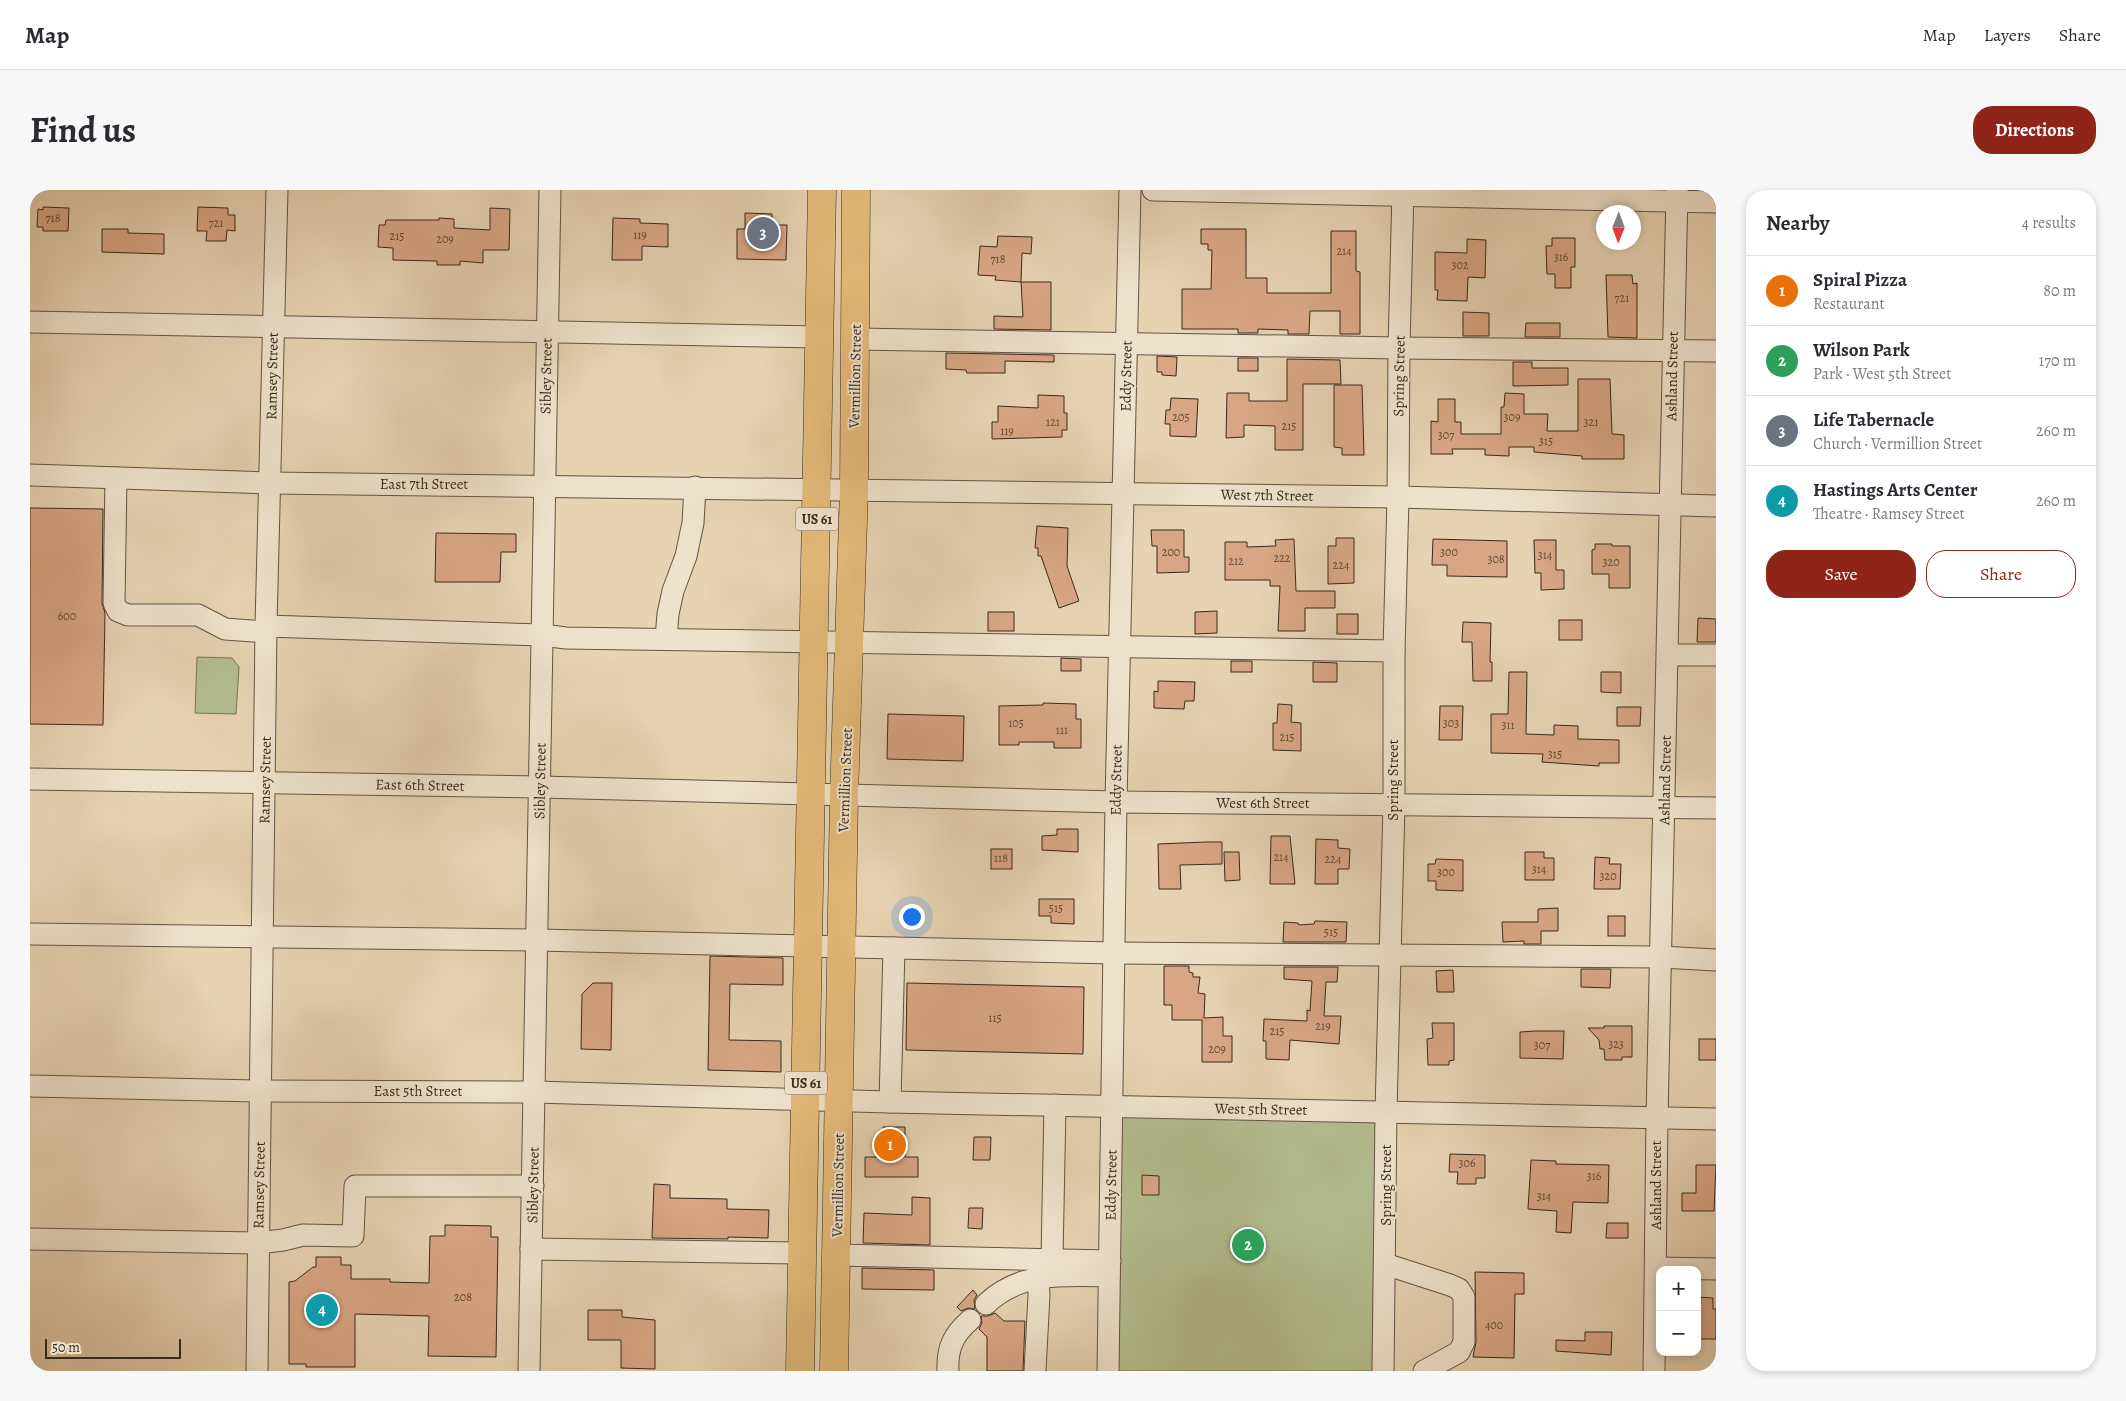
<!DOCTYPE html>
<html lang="en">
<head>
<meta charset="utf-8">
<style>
	:root { --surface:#fff; --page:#f7f7f7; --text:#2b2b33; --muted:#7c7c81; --line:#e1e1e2; --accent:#8f2418 }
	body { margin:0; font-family:Alegreya,serif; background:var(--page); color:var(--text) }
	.controls { position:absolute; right:15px; bottom:15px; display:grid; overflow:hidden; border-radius:10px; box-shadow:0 2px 8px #0003 }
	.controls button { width:45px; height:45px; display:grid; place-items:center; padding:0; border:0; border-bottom:1px solid var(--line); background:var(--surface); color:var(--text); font:25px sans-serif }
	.compass { position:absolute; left:1566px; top:15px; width:45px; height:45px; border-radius:50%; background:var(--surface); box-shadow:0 2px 8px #0003; rotate:181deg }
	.scale { position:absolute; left:15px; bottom:12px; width:136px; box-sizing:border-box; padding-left:5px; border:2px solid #392a1b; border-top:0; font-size:14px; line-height:18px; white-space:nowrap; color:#392a1b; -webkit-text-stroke:4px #efe2cd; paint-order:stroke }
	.you { position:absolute; left:881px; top:726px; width:18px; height:18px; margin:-12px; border:4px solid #fff; border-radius:50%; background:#1a73e8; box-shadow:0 0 0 8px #1a73e833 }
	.badge { display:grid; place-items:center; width:32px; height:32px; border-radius:50%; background:var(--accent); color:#fff; font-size:16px; font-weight:700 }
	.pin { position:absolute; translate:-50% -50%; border:2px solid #fff; box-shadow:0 1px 5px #0006 }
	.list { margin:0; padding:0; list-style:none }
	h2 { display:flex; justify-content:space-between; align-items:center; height:65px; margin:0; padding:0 20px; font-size:21px }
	h2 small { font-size:16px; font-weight:400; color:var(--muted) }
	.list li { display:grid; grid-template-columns:32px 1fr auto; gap:15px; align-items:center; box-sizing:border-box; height:70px; padding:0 20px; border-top:1px solid var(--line) }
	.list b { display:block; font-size:19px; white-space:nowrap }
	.list p { margin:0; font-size:16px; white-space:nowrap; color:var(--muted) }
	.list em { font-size:16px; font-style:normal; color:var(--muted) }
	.actions { display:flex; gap:10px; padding:15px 20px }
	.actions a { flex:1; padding:11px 0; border:1px solid var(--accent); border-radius:20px; text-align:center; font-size:18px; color:var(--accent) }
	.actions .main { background:var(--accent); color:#fff }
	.map { position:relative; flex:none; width:1686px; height:1181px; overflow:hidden; border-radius:20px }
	header { display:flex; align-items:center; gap:30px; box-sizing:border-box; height:70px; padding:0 25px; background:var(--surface); border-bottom:1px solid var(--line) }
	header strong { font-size:24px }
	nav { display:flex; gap:28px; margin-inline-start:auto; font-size:18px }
	.intro { display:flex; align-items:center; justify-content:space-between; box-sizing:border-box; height:120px; padding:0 30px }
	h1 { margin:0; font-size:35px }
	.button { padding:12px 22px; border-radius:20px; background:var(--accent); color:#fff; font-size:18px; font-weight:700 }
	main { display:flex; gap:30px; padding:0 30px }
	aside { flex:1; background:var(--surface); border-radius:20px; box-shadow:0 2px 8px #0003 }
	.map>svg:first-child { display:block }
	.green { fill:#b3bd8e; stroke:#767454 }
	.building { fill:#d8a684; stroke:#392a1b }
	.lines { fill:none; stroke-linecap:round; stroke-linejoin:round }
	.minor-casing { stroke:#645441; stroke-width:23 }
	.highway-casing { stroke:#392a1b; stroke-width:29 }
	.minor { stroke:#efe2cd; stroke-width:21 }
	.highway { stroke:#e4ba79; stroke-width:28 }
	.labels { text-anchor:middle; stroke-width:4; stroke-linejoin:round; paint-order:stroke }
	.number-label { font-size:12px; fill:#614935 }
	.shield { fill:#efe2cd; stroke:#706150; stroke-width:1 }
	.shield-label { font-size:14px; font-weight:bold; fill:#392a1b }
	.street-label { font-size:15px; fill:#392a1b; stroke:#efe2cd }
</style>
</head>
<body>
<header>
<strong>Map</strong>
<nav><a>Map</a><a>Layers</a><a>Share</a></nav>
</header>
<div class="intro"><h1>Find us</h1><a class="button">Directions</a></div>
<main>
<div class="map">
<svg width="1686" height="1181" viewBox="0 0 1686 1181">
	<rect width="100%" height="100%" fill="#e7d3b2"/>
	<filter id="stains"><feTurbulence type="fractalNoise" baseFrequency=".004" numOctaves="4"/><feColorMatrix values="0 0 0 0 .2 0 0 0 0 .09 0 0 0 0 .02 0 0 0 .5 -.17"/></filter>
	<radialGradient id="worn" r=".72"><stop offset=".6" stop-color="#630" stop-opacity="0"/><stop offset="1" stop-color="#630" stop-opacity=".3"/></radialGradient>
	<g class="green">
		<polygon points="167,467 202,468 209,477 206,524 165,523"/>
		<polygon points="1082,916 1356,922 1353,1181 1078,1181"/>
	</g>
	<g class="building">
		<polygon points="13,17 39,18 38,41 13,41 13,37 7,37 8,19 13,20"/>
		<polygon points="168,17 198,18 198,25 205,25 205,41 197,40 196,51 176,51 177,41 167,41"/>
		<polygon points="460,18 480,19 479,60 453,60 453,73 430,71 430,75 407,75 407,71 363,70 363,58 348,57 349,35 355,35 356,30 409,30 409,28 424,29 424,38 460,40"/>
		<polygon points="715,23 742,24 742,35 757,35 756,70 707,69 707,39 715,39"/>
		<polygon points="583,28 610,29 610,33 638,34 638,57 612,56 612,70 582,70"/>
		<polygon points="72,39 98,39 98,43 134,44 134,64 72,62"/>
		<polygon points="1171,39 1216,39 1216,88 1237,88 1237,103 1301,103 1301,41 1326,41 1326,81 1330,82 1330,144 1310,144 1310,121 1280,121 1279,144 1258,144 1258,140 1228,139 1228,143 1208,143 1208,139 1152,139 1152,99 1181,99 1182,60 1178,60 1178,54 1171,54"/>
		<polygon points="968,46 1002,47 1001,64 992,63 991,92 965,90 966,86 948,85 950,56 967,57"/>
		<polygon points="1522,48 1545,48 1545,77 1541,77 1541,98 1525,98 1525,84 1517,84 1516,56 1522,56"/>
		<polygon points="1437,49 1456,50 1455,88 1438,87 1437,111 1407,110 1408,100 1405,100 1405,62 1437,63"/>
		<polygon points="1576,85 1602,85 1603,94 1607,93 1607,148 1578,147"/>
		<polygon points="991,92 1021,92 1021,140 964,139 964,126 993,127"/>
		<polygon points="1433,122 1459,123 1459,146 1433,146"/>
		<polygon points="1496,133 1530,133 1530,147 1495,147"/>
		<polygon points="916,163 1024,165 1024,172 975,171 975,183 937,183 936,180 916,179"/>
		<polygon points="1127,166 1147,167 1146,186 1132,185 1132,182 1127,182"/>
		<rect x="1208" y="168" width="20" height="13"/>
		<polygon points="1257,169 1310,170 1311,194 1273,194 1273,260 1245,260 1245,236 1214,235 1214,247 1196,248 1197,203 1219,203 1219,211 1257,211"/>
		<polygon points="1483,172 1502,172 1502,178 1538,178 1538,195 1483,196"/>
		<polygon points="1548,189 1580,189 1582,244 1594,245 1594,269 1552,269 1552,266 1504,262 1504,257 1479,257 1479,266 1455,265 1455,259 1422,259 1423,264 1401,264 1401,231 1408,232 1408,209 1425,209 1425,232 1431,232 1431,244 1471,244 1471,217 1474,217 1475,203 1494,204 1494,224 1518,224 1517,241 1548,241"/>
		<polygon points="1304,195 1332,195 1334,265 1312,265 1312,258 1304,257"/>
		<polygon points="1008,205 1034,206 1034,223 1037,223 1037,240 1032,240 1032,247 962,249 962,232 968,232 968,216 1008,218"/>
		<polygon points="1141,208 1168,209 1166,247 1140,246 1140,234 1135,234 1136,220 1140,220"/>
		<polygon points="0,318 73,319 72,413 75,423 73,535 0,534"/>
		<polygon points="1007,336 1038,338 1037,376 1049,411 1029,418 1011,366 1008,366 1008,358 1005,358"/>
		<polygon points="1121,340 1154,340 1154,367 1159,367 1159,382 1127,383 1127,356 1122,356"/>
		<polygon points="406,343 486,344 486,362 471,362 470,392 405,392"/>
		<polygon points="1306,348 1324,348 1324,393 1298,394 1298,356 1306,356"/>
		<polygon points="1264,349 1266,401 1305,401 1305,418 1275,418 1275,441 1248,441 1250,396 1240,396 1240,390 1195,390 1195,352 1217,352 1217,357 1246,356 1245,350"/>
		<polygon points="1403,349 1477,351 1477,387 1417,386 1417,375 1402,375"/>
		<polygon points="1504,350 1526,350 1526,380 1534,380 1534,399 1511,400 1511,383 1505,383"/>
		<polygon points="1565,354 1582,354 1582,356 1600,356 1600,398 1579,398 1579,384 1562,384 1562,360 1565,359"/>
		<polygon points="1187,421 1187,443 1165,444 1165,422"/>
		<rect x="958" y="422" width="26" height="19"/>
		<rect x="1307" y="424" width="21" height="20"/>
		<polygon points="1668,428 1686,429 1686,452 1667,452"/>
		<rect x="1529" y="430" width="23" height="20"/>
		<polygon points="1433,432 1461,433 1460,472 1462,472 1462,491 1443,491 1442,452 1432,452"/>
		<polygon points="1031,468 1051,469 1051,481 1031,481"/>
		<rect x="1201" y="471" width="21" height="11"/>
		<polygon points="1283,472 1307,473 1307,492 1283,492"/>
		<polygon points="1479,482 1497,482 1496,544 1524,545 1524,535 1548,536 1548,549 1589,550 1589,573 1569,573 1569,576 1512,572 1513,564 1461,563 1461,524 1478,524"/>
		<polygon points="1571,482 1591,482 1591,503 1571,502"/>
		<polygon points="1128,491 1165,492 1164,511 1155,511 1154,519 1124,518 1124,501 1128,502"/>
		<polygon points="1013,513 1046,514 1046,529 1051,529 1051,558 1024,558 1024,552 989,552 989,555 969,555 969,516 1013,515"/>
		<polygon points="1248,514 1262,515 1261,532 1271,533 1271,561 1243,560 1243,533 1247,533"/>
		<polygon points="1410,516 1433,516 1432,550 1409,550"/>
		<polygon points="1587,517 1611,517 1610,536 1587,536"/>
		<polygon points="858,524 934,526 933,571 857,569"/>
		<polygon points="1027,639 1048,639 1048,662 1012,660 1012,646 1027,645"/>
		<polygon points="1241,646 1260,646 1265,694 1240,694"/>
		<polygon points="1286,649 1308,650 1308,658 1320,659 1319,679 1308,679 1308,694 1285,694"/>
		<polygon points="1176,652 1192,652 1192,674 1150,675 1151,699 1129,699 1128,654"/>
		<rect x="961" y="659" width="21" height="20"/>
		<polygon points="1194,662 1209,662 1210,690 1195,691"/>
		<polygon points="1495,662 1514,662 1514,668 1524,668 1524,690 1495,690"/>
		<polygon points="1565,667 1580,668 1579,674 1591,674 1590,699 1564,699"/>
		<polygon points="1406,669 1433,670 1433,701 1406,700 1406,691 1398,691 1398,674 1405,674"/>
		<polygon points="1009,709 1044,709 1044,734 1021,733 1021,726 1009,726"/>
		<polygon points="1528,718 1528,741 1511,741 1511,754 1494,754 1494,751 1473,752 1472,732 1508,732 1508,719"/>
		<rect x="1578" y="726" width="17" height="20"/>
		<polygon points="1285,731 1317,732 1316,752 1253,752 1254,732 1268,733 1269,735 1284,734"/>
		<polygon points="680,766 753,768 753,795 700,794 699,850 751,851 751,882 678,880"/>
		<polygon points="1134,776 1159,776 1159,782 1163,783 1163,787 1170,787 1168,803 1175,804 1174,828 1193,827 1193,846 1202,846 1202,872 1172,872 1172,830 1142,830 1142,815 1134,815"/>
		<polygon points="1254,777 1308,777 1307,792 1296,792 1294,826 1311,826 1309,854 1260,850 1259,870 1236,869 1236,851 1233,851 1234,829 1277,831 1277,820 1280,821 1282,791 1254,789"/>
		<polygon points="1551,779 1581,779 1580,798 1551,797"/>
		<polygon points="1423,780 1424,802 1407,802 1406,781"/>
		<polygon points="563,793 582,793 581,860 551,859 552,804"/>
		<polygon points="877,793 1054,797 1053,864 876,860"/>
		<polygon points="1402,833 1424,833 1424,870 1419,871 1419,875 1398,875 1397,849 1403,848"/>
		<polygon points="1574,836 1602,836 1602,867 1592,867 1592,870 1575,870 1574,859 1570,859 1569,850 1558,838 1574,838"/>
		<polygon points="1506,841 1534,841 1533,869 1490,868 1490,842"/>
		<rect x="1669" y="849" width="17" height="21"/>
		<polygon points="853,937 875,937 875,967 888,967 888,987 835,987 835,967 854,967"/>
		<polygon points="944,947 961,947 960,970 943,970"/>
		<polygon points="1420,964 1455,965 1455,988 1446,988 1446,994 1427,994 1428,982 1419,982"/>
		<polygon points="1501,970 1526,971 1526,974 1579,975 1578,1013 1543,1012 1541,1043 1526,1042 1527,1021 1498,1019"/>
		<polygon points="1666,975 1686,975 1684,1021 1652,1021 1652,1003 1666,1003"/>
		<polygon points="1112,985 1129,986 1129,1005 1112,1005"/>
		<polygon points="624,994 640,995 640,1008 697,1009 697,1019 739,1020 738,1048 698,1047 698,1049 622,1048"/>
		<polygon points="882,1007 900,1008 900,1055 833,1053 834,1023 882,1025"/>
		<polygon points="939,1018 953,1018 952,1039 938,1038"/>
		<polygon points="1577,1033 1598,1033 1598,1048 1576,1048"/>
		<polygon points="415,1035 461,1036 461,1047 468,1047 466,1167 398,1166 399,1126 325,1124 325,1177 276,1177 276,1174 259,1174 259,1092 265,1091 283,1077 286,1077 286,1067 311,1067 311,1075 321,1075 321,1089 360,1089 360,1092 399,1093 400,1046 415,1046"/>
		<polygon points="832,1078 904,1080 904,1100 832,1099"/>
		<polygon points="1445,1082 1494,1083 1494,1104 1485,1104 1484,1168 1443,1167 1446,1152"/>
		<polygon points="943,1100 947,1105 944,1110 945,1119 938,1118 931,1121 927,1117"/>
		<polygon points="1667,1107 1683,1108 1683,1119 1686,1119 1686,1149 1667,1149"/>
		<polygon points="558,1120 592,1120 592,1127 625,1130 625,1179 591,1178 591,1150 558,1150"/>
		<polygon points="965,1123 974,1131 995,1131 993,1181 957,1181 957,1147 949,1139 952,1133 951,1126 958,1126"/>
		<polygon points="1555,1142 1582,1142 1581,1165 1526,1161 1526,1150 1555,1151"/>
	</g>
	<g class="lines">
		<defs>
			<g id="minor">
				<polyline points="1123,0 1686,12"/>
				<polyline points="0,132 789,147"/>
				<polyline points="826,149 1369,158 1686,161"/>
				<polyline points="0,285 239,293 1368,307 1686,316"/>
				<polyline points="86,288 84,413 88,421 98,425 168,425 195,439 237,442"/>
				<polyline points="236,436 512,445 536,448 1364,461"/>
				<polyline points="636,449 638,424 643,401 656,366 663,333 665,297"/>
				<polyline points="1638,465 1686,465"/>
				<polyline points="0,589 510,597 1086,612 1686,618"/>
				<polyline points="0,744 507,750 1083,763 1631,767 1686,770"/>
				<polyline points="0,896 230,901 504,902 860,912 1686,929"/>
				<polyline points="860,912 864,758"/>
				<polyline points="0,1049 228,1053 253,1050 273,1045 323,1046 325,996 503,996"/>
				<polyline points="501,1059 772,1063"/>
				<polyline points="807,1065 1080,1071"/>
				<polyline points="1022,1069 1025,915"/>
				<polyline points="1355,1074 1420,1095 1429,1099 1434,1107 1434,1152 1429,1162 1394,1181"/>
				<polyline points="1626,1078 1686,1079"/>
				<path d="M956 1114C990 1081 1036 1085 1079 1086"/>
				<polyline points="227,1181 236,436 247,0"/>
				<polyline points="499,1181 520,0"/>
				<path d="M918 1181C917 1158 923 1145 940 1130"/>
				<polyline points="1005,1181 1009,1105 1008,1087"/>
				<polyline points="1078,1181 1086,612 1100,0"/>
				<polyline points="1353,1181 1356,922 1364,614 1364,461 1368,307 1369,158 1373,0"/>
				<polyline points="1624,1181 1627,928 1647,0"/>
			</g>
			<g id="highway">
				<polyline points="770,1181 792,0"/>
				<polyline points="804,1181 814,606 824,300 826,0"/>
			</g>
		</defs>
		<use href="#minor" class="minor-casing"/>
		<use href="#highway" class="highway-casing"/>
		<use href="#minor" class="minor"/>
		<use href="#highway" class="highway"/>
	</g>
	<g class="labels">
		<g class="number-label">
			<text x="23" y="32">718</text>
			<text x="186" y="37">721</text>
			<text x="610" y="49">119</text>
			<text x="367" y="50">215</text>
			<text x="415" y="53">209</text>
			<text x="1314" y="65">214</text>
			<text x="1531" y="71">316</text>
			<text x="968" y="73">718</text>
			<text x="1430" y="79">302</text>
			<text x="1592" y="112">721</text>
			<text x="1151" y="231">205</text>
			<text x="1482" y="231">309</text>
			<text x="1023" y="236">121</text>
			<text x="1561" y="236">321</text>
			<text x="1259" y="240">215</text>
			<text x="977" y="245">119</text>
			<text x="1416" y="249">307</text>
			<text x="1516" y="255">315</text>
			<text x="1141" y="366">200</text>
			<text x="1419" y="366">300</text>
			<text x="1515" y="369">314</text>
			<text x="1252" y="372">222</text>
			<text x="1466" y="373">308</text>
			<text x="1206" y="375">212</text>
			<text x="1581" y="376">320</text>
			<text x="1311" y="379">224</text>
			<text x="37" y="430">600</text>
			<text x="986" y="537">105</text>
			<text x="1421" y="537">303</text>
			<text x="1478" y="539">311</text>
			<text x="1032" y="544">111</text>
			<text x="1257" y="551">215</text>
			<text x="1525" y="568">315</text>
			<text x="1251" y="671">214</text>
			<text x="971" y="672">118</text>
			<text x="1303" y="673">224</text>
			<text x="1509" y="683">314</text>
			<text x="1416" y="686">300</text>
			<text x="1578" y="690">320</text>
			<text x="1026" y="722">515</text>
			<text x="1301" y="746">515</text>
			<text x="965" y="832">115</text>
			<text x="1293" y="840">219</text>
			<text x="1247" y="845">215</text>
			<text x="1586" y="858">323</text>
			<text x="1512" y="859">307</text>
			<text x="1187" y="863">209</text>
			<text x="1437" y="977">306</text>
			<text x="1564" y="990">316</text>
			<text x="1514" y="1010">314</text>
			<text x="433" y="1111">208</text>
			<text x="1464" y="1139">400</text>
		</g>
		<g class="shield">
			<rect x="766" y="317.5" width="42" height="23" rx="4"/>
			<rect x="755" y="881.5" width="42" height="23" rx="4"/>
		</g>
		<g class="shield-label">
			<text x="787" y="334">US 61</text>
			<text x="776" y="898">US 61</text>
		</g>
		<g class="street-label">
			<text transform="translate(242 186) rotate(-89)" y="5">Ramsey Street</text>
			<text transform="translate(516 186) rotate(-89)" y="5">Sibley Street</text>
			<text transform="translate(825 186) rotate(-89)" y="5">Vermillion Street</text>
			<text transform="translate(1096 186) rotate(-89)" y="5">Eddy Street</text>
			<text transform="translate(1369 186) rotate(-89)" y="5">Spring Street</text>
			<text transform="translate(1642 186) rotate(-89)" y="5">Ashland Street</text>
			<text x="394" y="299">East 7th Street</text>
			<text transform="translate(1237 305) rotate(1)" y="5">West 7th Street</text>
			<text transform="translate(235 590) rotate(-89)" y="5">Ramsey Street</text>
			<text transform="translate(815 590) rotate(-88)" y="5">Vermillion Street</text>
			<text transform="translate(1086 590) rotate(-89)" y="5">Eddy Street</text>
			<text transform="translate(1363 590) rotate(-90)" y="5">Spring Street</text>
			<text transform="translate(1635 590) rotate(-89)" y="5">Ashland Street</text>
			<text transform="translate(510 591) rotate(-89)" y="5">Sibley Street</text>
			<text transform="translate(390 595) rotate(1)" y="5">East 6th Street</text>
			<text x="1233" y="618">West 6th Street</text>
			<text x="388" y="906">East 5th Street</text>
			<text transform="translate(1231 919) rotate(1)" y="5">West 5th Street</text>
			<text transform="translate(229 995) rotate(-89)" y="5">Ramsey Street</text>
			<text transform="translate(503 995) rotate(-89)" y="5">Sibley Street</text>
			<text transform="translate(808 995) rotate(-89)" y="5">Vermillion Street</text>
			<text transform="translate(1081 995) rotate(-89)" y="5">Eddy Street</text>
			<text transform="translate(1356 995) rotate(-90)" y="5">Spring Street</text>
			<text transform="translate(1626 995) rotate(-90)" y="5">Ashland Street</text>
		</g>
	</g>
	<rect width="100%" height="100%" filter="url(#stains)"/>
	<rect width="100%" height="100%" fill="url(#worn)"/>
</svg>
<div class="controls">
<button>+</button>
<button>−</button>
</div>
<svg class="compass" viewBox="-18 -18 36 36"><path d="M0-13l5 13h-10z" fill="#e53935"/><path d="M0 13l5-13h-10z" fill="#7c7c81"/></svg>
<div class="scale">50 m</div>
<div class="you"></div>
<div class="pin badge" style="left:860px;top:955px;background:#e8710a">1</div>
<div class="pin badge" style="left:1218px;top:1055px;background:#2e9e5b">2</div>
<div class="pin badge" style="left:733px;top:43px;background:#6b7280">3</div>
<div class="pin badge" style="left:292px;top:1120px;background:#0f9aa8">4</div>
</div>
<aside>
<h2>Nearby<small>4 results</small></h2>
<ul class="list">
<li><span class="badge" style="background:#e8710a">1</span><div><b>Spiral Pizza</b><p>Restaurant</p></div><em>80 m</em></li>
<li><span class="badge" style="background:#2e9e5b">2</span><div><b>Wilson Park</b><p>Park · West 5th Street</p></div><em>170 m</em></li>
<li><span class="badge" style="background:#6b7280">3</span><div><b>Life Tabernacle</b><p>Church · Vermillion Street</p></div><em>260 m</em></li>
<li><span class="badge" style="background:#0f9aa8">4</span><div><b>Hastings Arts Center</b><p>Theatre · Ramsey Street</p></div><em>260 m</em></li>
</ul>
<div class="actions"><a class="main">Save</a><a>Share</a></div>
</aside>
</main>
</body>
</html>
